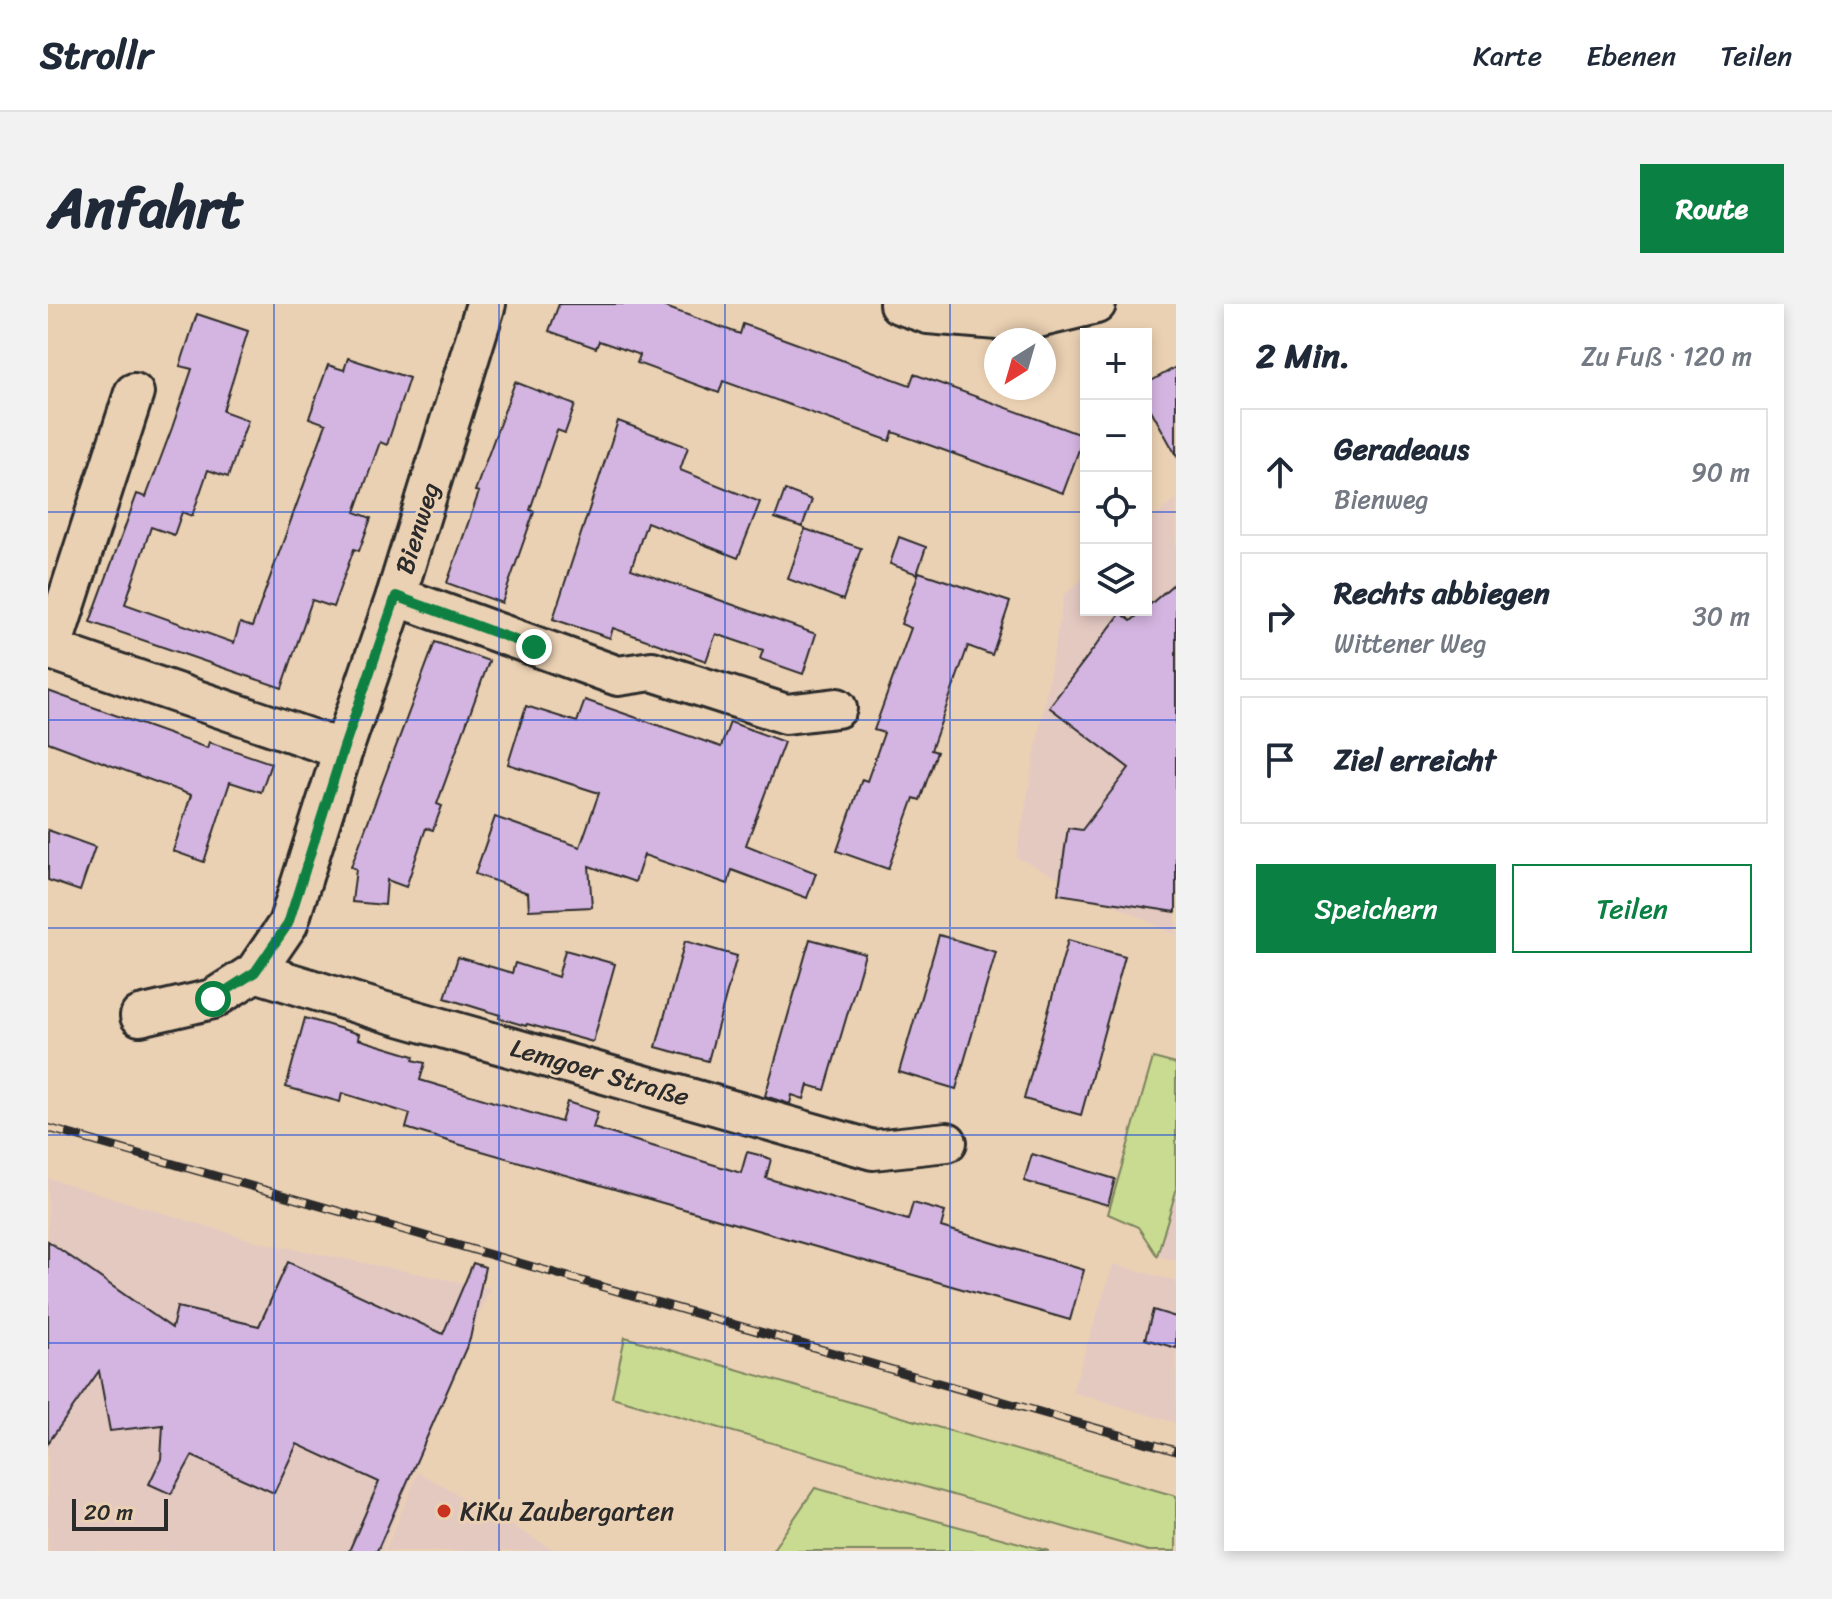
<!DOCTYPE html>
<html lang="de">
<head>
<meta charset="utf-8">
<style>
	:root { --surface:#fff; --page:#f2f2f3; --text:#1f2937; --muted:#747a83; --line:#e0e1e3; --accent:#0b8043 }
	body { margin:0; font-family:Sriracha,sans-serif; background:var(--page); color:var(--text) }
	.controls { position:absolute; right:24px; top:24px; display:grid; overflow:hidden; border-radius:0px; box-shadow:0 4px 12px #0003 }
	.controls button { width:72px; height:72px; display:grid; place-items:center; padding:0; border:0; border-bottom:2px solid var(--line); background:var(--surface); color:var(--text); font:40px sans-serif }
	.compass { position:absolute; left:936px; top:24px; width:72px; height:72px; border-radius:50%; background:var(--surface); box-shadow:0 4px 12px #0003; rotate:217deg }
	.scale { position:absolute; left:24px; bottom:20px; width:96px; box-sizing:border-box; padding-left:8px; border:4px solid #2b2b2b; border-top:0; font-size:22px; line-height:28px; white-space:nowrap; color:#2b2b2b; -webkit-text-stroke:6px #ebd1b3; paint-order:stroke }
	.stop { position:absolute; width:24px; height:24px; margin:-18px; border:6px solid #0b8043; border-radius:50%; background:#fff }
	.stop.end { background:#0b8043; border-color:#fff; box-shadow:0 2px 8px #0008 }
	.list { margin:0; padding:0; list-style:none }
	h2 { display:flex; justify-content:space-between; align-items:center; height:104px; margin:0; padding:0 32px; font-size:34px }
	h2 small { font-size:26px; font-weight:400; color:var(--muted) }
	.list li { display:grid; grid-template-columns:52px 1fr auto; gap:24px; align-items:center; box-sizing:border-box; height:128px; margin:0 16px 16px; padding:0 16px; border:2px solid var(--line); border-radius:0px }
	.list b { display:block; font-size:30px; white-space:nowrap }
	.list p { margin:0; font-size:26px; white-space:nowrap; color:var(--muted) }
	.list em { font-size:26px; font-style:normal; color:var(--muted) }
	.actions { display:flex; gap:16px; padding:24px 32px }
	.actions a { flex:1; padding:18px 0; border:2px solid var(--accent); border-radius:0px; text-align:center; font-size:28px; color:var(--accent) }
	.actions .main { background:var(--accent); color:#fff }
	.icon { flex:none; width:44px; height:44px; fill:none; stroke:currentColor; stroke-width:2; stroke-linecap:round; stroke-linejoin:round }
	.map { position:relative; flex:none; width:1128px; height:1247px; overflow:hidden; border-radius:0px }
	header { display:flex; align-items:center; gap:48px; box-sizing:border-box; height:112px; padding:0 40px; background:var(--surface); border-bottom:2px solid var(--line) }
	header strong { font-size:38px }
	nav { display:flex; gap:44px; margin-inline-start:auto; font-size:28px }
	.intro { display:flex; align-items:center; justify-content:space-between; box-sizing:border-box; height:192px; padding:0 48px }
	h1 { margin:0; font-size:56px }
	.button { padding:20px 36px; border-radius:0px; background:var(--accent); color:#fff; font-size:28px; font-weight:700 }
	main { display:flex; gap:48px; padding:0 48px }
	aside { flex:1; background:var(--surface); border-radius:0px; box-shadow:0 4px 12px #0003 }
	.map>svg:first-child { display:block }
	.built { fill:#e4c9c1 }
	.green { fill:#c9db90; stroke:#7a835e; stroke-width:2 }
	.building { fill:#d4b5e1; stroke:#2b2b2b; stroke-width:2 }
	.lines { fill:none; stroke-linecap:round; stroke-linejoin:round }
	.street-casing { stroke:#2b2b2b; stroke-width:44 }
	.street { stroke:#ebd1b3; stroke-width:38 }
	.rail-casing { stroke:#2b2b2b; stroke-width:9 }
	.rail { stroke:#ebd1b3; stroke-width:6; stroke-dasharray:18; stroke-linecap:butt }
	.route { stroke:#0b8043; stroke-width:10 }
	.grid { fill:none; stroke:#1d4ed8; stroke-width:2; stroke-opacity:0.55 }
	.poi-dot { fill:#c8321e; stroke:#ebd1b3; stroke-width:3 }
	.labels { text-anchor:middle; stroke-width:6; stroke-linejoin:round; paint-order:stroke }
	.street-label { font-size:26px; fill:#2b2b2b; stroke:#ebd1b3 }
	.poi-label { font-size:26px; fill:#2b2b2b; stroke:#ebd1b3; text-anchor:start }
</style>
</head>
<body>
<header>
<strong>Strollr</strong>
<nav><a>Karte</a><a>Ebenen</a><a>Teilen</a></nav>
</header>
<div class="intro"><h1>Anfahrt</h1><a class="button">Route</a></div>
<main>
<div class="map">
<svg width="1128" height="1247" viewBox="0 0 1128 1247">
	<rect width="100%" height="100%" fill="#ebd1b3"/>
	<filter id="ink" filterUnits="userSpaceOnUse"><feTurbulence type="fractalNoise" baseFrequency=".0125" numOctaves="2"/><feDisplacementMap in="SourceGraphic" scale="16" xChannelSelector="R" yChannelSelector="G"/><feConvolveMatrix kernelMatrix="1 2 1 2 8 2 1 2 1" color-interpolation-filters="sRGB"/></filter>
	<g filter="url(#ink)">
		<g class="built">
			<polygon points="1128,195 1128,631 968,553 1016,291 1038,272 1038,306 1098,306 1098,221"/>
			<polygon points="0,874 207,937 442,984 334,1247 0,1247"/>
			<polygon points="1128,887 1128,957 1109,952"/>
			<polygon points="1065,960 1128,977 1128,1119 1024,1088"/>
			<polygon points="370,1168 508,1247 337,1247"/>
		</g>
		<g class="green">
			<polygon points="1105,754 1128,760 1128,887 1109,952 1090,923 1060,910"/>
			<polygon points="577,1033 1128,1192 1128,1247 1100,1247 564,1093"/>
			<polygon points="767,1184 1001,1247 724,1247"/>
		</g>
		<g class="building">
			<polygon points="511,0 609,0 692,30 695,20 862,81 866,70 1036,132 1015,189 845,128 842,137 675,77 671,89 589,59 592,51 551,37 548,44 501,27"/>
			<polygon points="149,10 200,27 175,107 200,116 180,173 160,166 144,212 134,208 126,231 103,223 77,300 186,339 192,319 204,323 278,120 261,114 280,61 296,66 300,54 361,74 339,141 332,138 307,208 323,214 311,247 306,245 285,303 264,296 234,384 42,318 89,190 98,193 124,124 144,65 132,62"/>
			<polygon points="1128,63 1128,151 1098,97 1098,80"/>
			<polygon points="467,78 527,101 517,129 509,126 482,206 486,208 454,299 399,279 431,188 427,187"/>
			<polygon points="570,117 640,143 632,166 712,198 690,254 599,218 583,265 768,330 755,370 712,355 715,346 668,330 658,357 565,324 562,334 505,315"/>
			<polygon points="737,186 764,196 754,223 727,214"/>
			<polygon points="757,225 813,244 795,296 740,275"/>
			<polygon points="851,233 878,243 869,270 842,260"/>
			<polygon points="871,268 962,298 944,351 920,342 883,446 889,448 872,496 866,494 840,565 789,547 814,475 819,477 836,429 826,426 863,324 853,320"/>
			<polygon points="1128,278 1128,608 1010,590 1020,524 1034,526 1081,464 1001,403 1073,309 1083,317"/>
			<polygon points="387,338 441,357 389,500 394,502 385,526 378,524 358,583 339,576 337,601 304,598 308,565 303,563"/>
			<polygon points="0,387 159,444 161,438 223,459 213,488 182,478 156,558 125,547 143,491 0,438"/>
			<polygon points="537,396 673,443 682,418 736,438 698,541 768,569 759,594 684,566 680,580 596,551 587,578 541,562 544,603 481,606 480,589 427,570 447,513 532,543 551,489 460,460 478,402 529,418"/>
			<polygon points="0,526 47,543 32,587 0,576"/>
			<polygon points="891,631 948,648 908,785 851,768"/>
			<polygon points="762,635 817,650 777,786 760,781 756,795 744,791 742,800 717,792"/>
			<polygon points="1020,636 1077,652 1033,811 976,795"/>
			<polygon points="637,637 689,652 660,757 608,743"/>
			<polygon points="517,646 567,660 545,738 479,720 478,722 451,714 452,711 397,694 410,653 464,669 467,659 510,673"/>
			<polygon points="257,714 311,730 310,735 366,752 365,756 377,759 372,776 513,818 519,798 550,808 545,824 693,869 699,848 711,851 723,855 718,874 860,916 865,899 897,908 893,923 1036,966 1022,1016 413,841 358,824 362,810 294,789 292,798 238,783"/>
			<polygon points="984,850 1067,875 1060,901 976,877"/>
			<polygon points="0,937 124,1024 129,1003 211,1022 240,958 395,1030 425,959 437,963 422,1035 329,1247 301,1247 331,1178 249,1140 226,1189 144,1152 123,1190 101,1180 113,1155 115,1121 62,1127 51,1067 0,1139"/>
			<polygon points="1105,1006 1128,1013 1128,1044 1097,1035"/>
		</g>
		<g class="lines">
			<defs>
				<g id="street">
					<polyline points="851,0 880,10 973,18 1048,0"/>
					<polyline points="348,292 570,372 604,367 738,410 789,404"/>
					<polyline points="0,345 295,446"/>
					<polyline points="3,346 86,89"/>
					<polyline points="207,668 334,707 825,846 899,838"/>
					<polyline points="92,712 165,695 207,668 240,620 295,446 348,292 438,0"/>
				</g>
			</defs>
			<use href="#street" class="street-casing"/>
			<use href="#street" class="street"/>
			<defs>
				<polyline id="rail" points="0,824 1128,1147"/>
			</defs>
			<use href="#rail" class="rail-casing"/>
			<use href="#rail" class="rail"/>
		</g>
	</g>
	<g class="lines" filter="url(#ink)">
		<polyline class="route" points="165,695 207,668 240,620 295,446 348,292 486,343"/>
	</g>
	<path class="grid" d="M226 0V1247M451 0V1247M677 0V1247M902 0V1247M0 208H1038M1098 208H1128M0 416H1128M0 624H1128M0 831H1128M0 1039H1128"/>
	<circle class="poi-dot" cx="396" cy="1207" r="8"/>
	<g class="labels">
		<g class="street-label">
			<text transform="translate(369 224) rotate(-73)" y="9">Bienweg</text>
			<text transform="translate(552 768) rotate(16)" y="9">Lemgoer Straße</text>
		</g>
		<g class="poi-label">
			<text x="412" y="1216">KiKu Zaubergarten</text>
		</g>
	</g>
</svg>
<div class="controls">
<button>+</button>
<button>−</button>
<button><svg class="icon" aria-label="locate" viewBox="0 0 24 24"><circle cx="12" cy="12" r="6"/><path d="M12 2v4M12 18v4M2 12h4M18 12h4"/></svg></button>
<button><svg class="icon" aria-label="layers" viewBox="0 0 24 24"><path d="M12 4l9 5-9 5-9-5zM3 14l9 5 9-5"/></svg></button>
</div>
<svg class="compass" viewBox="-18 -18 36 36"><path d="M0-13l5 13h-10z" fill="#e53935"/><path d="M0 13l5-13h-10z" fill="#747a83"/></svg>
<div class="scale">20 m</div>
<div class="stop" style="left:165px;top:695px"></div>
<div class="stop end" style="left:486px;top:343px"></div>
</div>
<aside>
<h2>2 Min.<small>Zu Fuß · 120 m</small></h2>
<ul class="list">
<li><svg class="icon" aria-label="ahead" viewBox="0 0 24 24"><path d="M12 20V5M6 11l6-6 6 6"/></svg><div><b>Geradeaus</b><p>Bienweg</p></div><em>90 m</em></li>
<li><svg class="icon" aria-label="right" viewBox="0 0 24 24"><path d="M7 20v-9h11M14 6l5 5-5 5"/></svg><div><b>Rechts abbiegen</b><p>Wittener Weg</p></div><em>30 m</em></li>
<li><svg class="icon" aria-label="arrive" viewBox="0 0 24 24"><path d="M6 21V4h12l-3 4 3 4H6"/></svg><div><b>Ziel erreicht</b></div></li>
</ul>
<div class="actions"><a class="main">Speichern</a><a>Teilen</a></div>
</aside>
</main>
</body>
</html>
